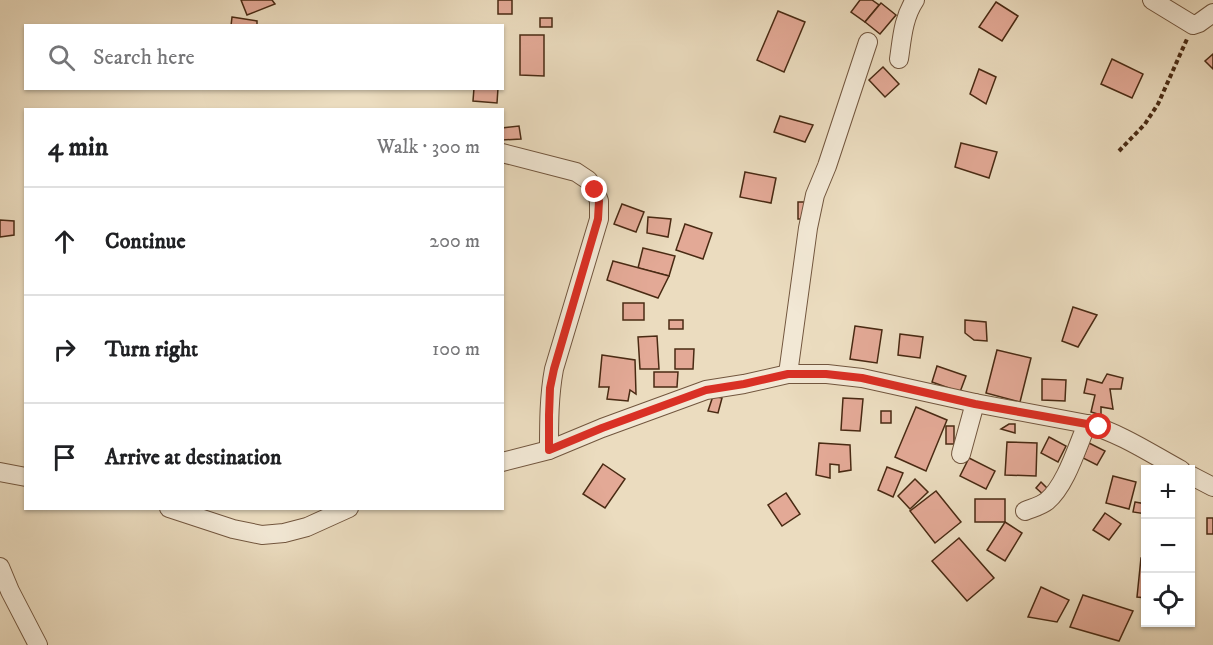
<!DOCTYPE html>
<html lang="en">
<head>
<meta charset="utf-8">
<style>
	:root { --surface:#fff; --page:#f6f6f6; --text:#202124; --muted:#757577; --line:#e0e0e0 }
	body { margin:0; font-family:"IM FELL DW Pica",serif; background:var(--page); color:var(--text) }
	.controls { position:absolute; right:18px; bottom:18px; display:grid; overflow:hidden; border-radius:0px; box-shadow:0 2px 4px #0004 }
	.controls button { width:54px; height:54px; display:grid; place-items:center; padding:0; border:0; border-bottom:2px solid var(--line); background:var(--surface); color:var(--text); font:30px sans-serif }
	.stop { position:absolute; width:18px; height:18px; margin:-14px; border:4px solid #d93025; border-radius:50%; background:#fff }
	.stop.end { background:#d93025; border-color:#fff; box-shadow:0 2px 6px #0008 }
	.list { margin:0; padding:0; list-style:none }
	h2 { display:flex; justify-content:space-between; align-items:center; height:78px; margin:0; padding:0 24px; font-size:26px }
	h2 small { font-size:20px; font-weight:400; color:var(--muted) }
	.list li { display:grid; grid-template-columns:39px 1fr auto; gap:18px; align-items:center; box-sizing:border-box; height:108px; padding:0 24px; border-top:2px solid var(--line) }
	.list b { display:block; font-size:22px; white-space:nowrap }
	.list em { font-size:20px; font-style:normal; color:var(--muted) }
	.icon { flex:none; width:33px; height:33px; fill:none; stroke:currentColor; stroke-width:2; stroke-linecap:round; stroke-linejoin:round }
	.map { position:relative; flex:none; width:1213px; height:645px; overflow:hidden }
	.search { position:absolute; background:var(--surface); box-shadow:0 2px 4px #0004; left:24px; top:24px; width:480px; height:66px; display:flex; align-items:center; gap:15px; box-sizing:border-box; padding:0 21px; border-radius:0px; color:var(--muted); font-size:22px }
	.panel { position:absolute; background:var(--surface); box-shadow:0 2px 4px #0004; left:24px; top:108px; width:480px; height:402px; border-radius:0px }
	.map>svg:first-child { display:block }
	.building { fill:#e3a996; stroke:#492a13; stroke-width:1.5 }
	.lines { fill:none; stroke-linecap:round; stroke-linejoin:round }
	.minor-casing { stroke:#72563e; stroke-width:20 }
	.path { stroke:#492a13; stroke-width:4; stroke-dasharray:4.5 3; stroke-linecap:butt }
	.minor { stroke:#f2e8d5; stroke-width:18 }
	.route { stroke:#d93025; stroke-width:8 }
</style>
</head>
<body>
<div class="map">
<svg width="1213" height="645" viewBox="0 0 1213 645">
	<rect width="100%" height="100%" fill="#ebdcbf"/>
	<filter id="stains"><feTurbulence type="fractalNoise" baseFrequency=".00333" numOctaves="4"/><feColorMatrix values="0 0 0 0 .2 0 0 0 0 .09 0 0 0 0 .02 0 0 0 .5 -.17"/></filter>
	<radialGradient id="worn" r=".72"><stop offset=".6" stop-color="#630" stop-opacity="0"/><stop offset="1" stop-color="#630" stop-opacity=".3"/></radialGradient>
	<g class="building">
		<polygon points="241,0 272,0 275,4 247,15"/>
		<rect x="498" y="0" width="14" height="14"/>
		<polygon points="860,0 872,0 879,5 865,22 851,12"/>
		<polygon points="996,2 1018,16 1002,41 979,27"/>
		<polygon points="881,3 896,15 880,34 865,22"/>
		<polygon points="778,11 805,22 784,72 757,60"/>
		<polygon points="232,17 257,21 257,26 231,26"/>
		<rect x="540" y="18" width="12" height="9"/>
		<polygon points="520,35 544,35 544,76 520,75"/>
		<polygon points="1213,54 1213,69 1205,61"/>
		<polygon points="1112,59 1143,74 1132,98 1101,84"/>
		<polygon points="883,67 899,84 885,97 869,80"/>
		<polygon points="979,69 996,77 986,104 970,94"/>
		<polygon points="474,88 498,88 497,103 473,101"/>
		<polygon points="780,116 813,125 805,142 774,132"/>
		<polygon points="519,126 521,139 502,140 502,128"/>
		<polygon points="961,143 997,152 989,178 955,167"/>
		<polygon points="745,172 776,178 771,203 740,197"/>
		<rect x="798" y="202" width="11" height="17"/>
		<polygon points="622,204 644,212 636,232 614,224"/>
		<polygon points="648,217 671,219 668,237 647,233"/>
		<polygon points="0,220 14,221 14,235 0,237"/>
		<polygon points="685,224 712,233 703,259 676,250"/>
		<polygon points="643,248 675,256 669,276 638,268"/>
		<polygon points="613,261 669,276 658,298 607,280"/>
		<rect x="623" y="303" width="21" height="17"/>
		<polygon points="1073,307 1097,315 1078,347 1062,341"/>
		<rect x="669" y="320" width="14" height="9"/>
		<polygon points="965,320 986,322 987,341 974,340 965,333"/>
		<polygon points="855,326 882,330 877,363 850,359"/>
		<polygon points="900,334 923,337 920,358 898,355"/>
		<polygon points="657,336 659,369 640,369 638,337"/>
		<polygon points="675,349 694,349 693,369 675,369"/>
		<polygon points="997,350 1031,358 1020,402 986,393"/>
		<polygon points="602,355 635,360 636,394 630,390 628,401 607,399 609,387 599,387"/>
		<polygon points="937,366 966,376 960,392 932,382"/>
		<polygon points="654,372 678,372 677,387 654,387"/>
		<polygon points="1107,374 1123,378 1121,389 1110,389 1113,409 1101,407 1101,415 1091,412 1095,395 1084,393 1087,379 1102,383"/>
		<polygon points="1042,379 1066,380 1065,401 1042,400"/>
		<polygon points="713,396 722,398 718,413 708,411"/>
		<polygon points="843,398 863,399 860,431 841,430"/>
		<polygon points="916,407 947,420 926,471 895,457"/>
		<rect x="881" y="411" width="10" height="12"/>
		<polygon points="1009,424 1015,424 1015,433 1001,429"/>
		<rect x="946" y="426" width="8" height="18"/>
		<polygon points="1049,437 1066,446 1058,462 1041,453"/>
		<polygon points="1007,442 1037,443 1036,476 1005,475"/>
		<polygon points="819,443 850,445 851,470 839,472 839,465 830,464 830,478 816,475"/>
		<polygon points="1089,443 1105,451 1097,465 1083,458"/>
		<polygon points="969,458 995,471 986,489 960,476"/>
		<polygon points="603,464 625,479 605,508 583,494"/>
		<polygon points="887,467 903,473 893,497 878,490"/>
		<polygon points="1113,476 1136,482 1129,509 1106,503"/>
		<polygon points="915,479 928,492 910,509 898,496"/>
		<polygon points="1041,482 1050,491 1045,496 1036,488"/>
		<polygon points="936,491 961,522 935,543 910,511"/>
		<polygon points="786,493 800,514 782,526 768,505"/>
		<rect x="975" y="499" width="30" height="23"/>
		<polygon points="1135,502 1146,504 1146,514 1133,512"/>
		<polygon points="1105,513 1121,524 1109,540 1093,530"/>
		<rect x="1207" y="518" width="6" height="16"/>
		<polygon points="1005,522 1022,533 1005,561 987,550"/>
		<polygon points="959,538 994,578 967,601 932,561"/>
		<polygon points="1141,558 1146,558 1146,598 1137,597"/>
		<polygon points="1041,587 1069,600 1057,622 1028,617"/>
		<polygon points="1083,595 1133,611 1119,641 1070,627"/>
	</g>
	<g class="lines">
		<defs>
			<g id="minor">
				<polyline points="1152,0 1193,25 1199,23 1213,13"/>
				<path d="M899 59C902 39 903 18 915 0"/>
				<path d="M502 153 576 172 588 180 595 190 599 201V219L554 369C549 396 549 423 549 450"/>
				<polyline points="788,374 808,228 815,195 827,166 868,42"/>
				<polyline points="961,454 975,403"/>
				<path d="M502 462 549 450 602 428 706 390 744 384 788 374H827L862 378 975 403 1087 424C1120 433 1150 453 1181 470"/>
				<polyline points="0,472 26,477"/>
				<polyline points="1190,475 1213,487"/>
				<polyline points="169,508 233,529 262,535 284,533 307,527 349,508"/>
				<path d="M1025 511C1032 508 1041 506 1047 501 1066 485 1077 447 1087 424"/>
				<polyline points="0,567 10,591 38,645"/>
			</g>
		</defs>
		<use href="#minor" class="minor-casing"/>
		<polyline class="path" points="1119,151 1145,124 1158,104 1187,39"/>
		<use href="#minor" class="minor"/>
	</g>
	<g class="lines">
		<polyline class="route" points="595,190 599,201 598,219 554,369 550,388 549,415 549,450 602,428 706,390 744,384 788,374 826,374 862,378 975,404 1087,424 1099,427"/>
	</g>
	<rect width="100%" height="100%" filter="url(#stains)"/>
	<rect width="100%" height="100%" fill="url(#worn)"/>
</svg>
<div class="controls">
<button>+</button>
<button>−</button>
<button><svg class="icon" aria-label="locate" viewBox="0 0 24 24"><circle cx="12" cy="12" r="6"/><path d="M12 2v4M12 18v4M2 12h4M18 12h4"/></svg></button>
</div>
<div class="stop" style="left:1099px;top:427px"></div>
<div class="stop end" style="left:595px;top:190px"></div>
<div class="search"><svg class="icon" aria-label="search" viewBox="0 0 24 24"><circle cx="10" cy="10" r="6"/><path d="M15 15l6 6"/></svg>Search here</div>
<section class="panel">
<h2>4 min<small>Walk · 300 m</small></h2>
<ul class="list">
<li><svg class="icon" aria-label="ahead" viewBox="0 0 24 24"><path d="M12 20V5M6 11l6-6 6 6"/></svg><div><b>Continue</b></div><em>200 m</em></li>
<li><svg class="icon" aria-label="right" viewBox="0 0 24 24"><path d="M7 20v-9h11M14 6l5 5-5 5"/></svg><div><b>Turn right</b></div><em>100 m</em></li>
<li><svg class="icon" aria-label="arrive" viewBox="0 0 24 24"><path d="M6 21V4h12l-3 4 3 4H6"/></svg><div><b>Arrive at destination</b></div></li>
</ul>
</section>
</div>
</body>
</html>
